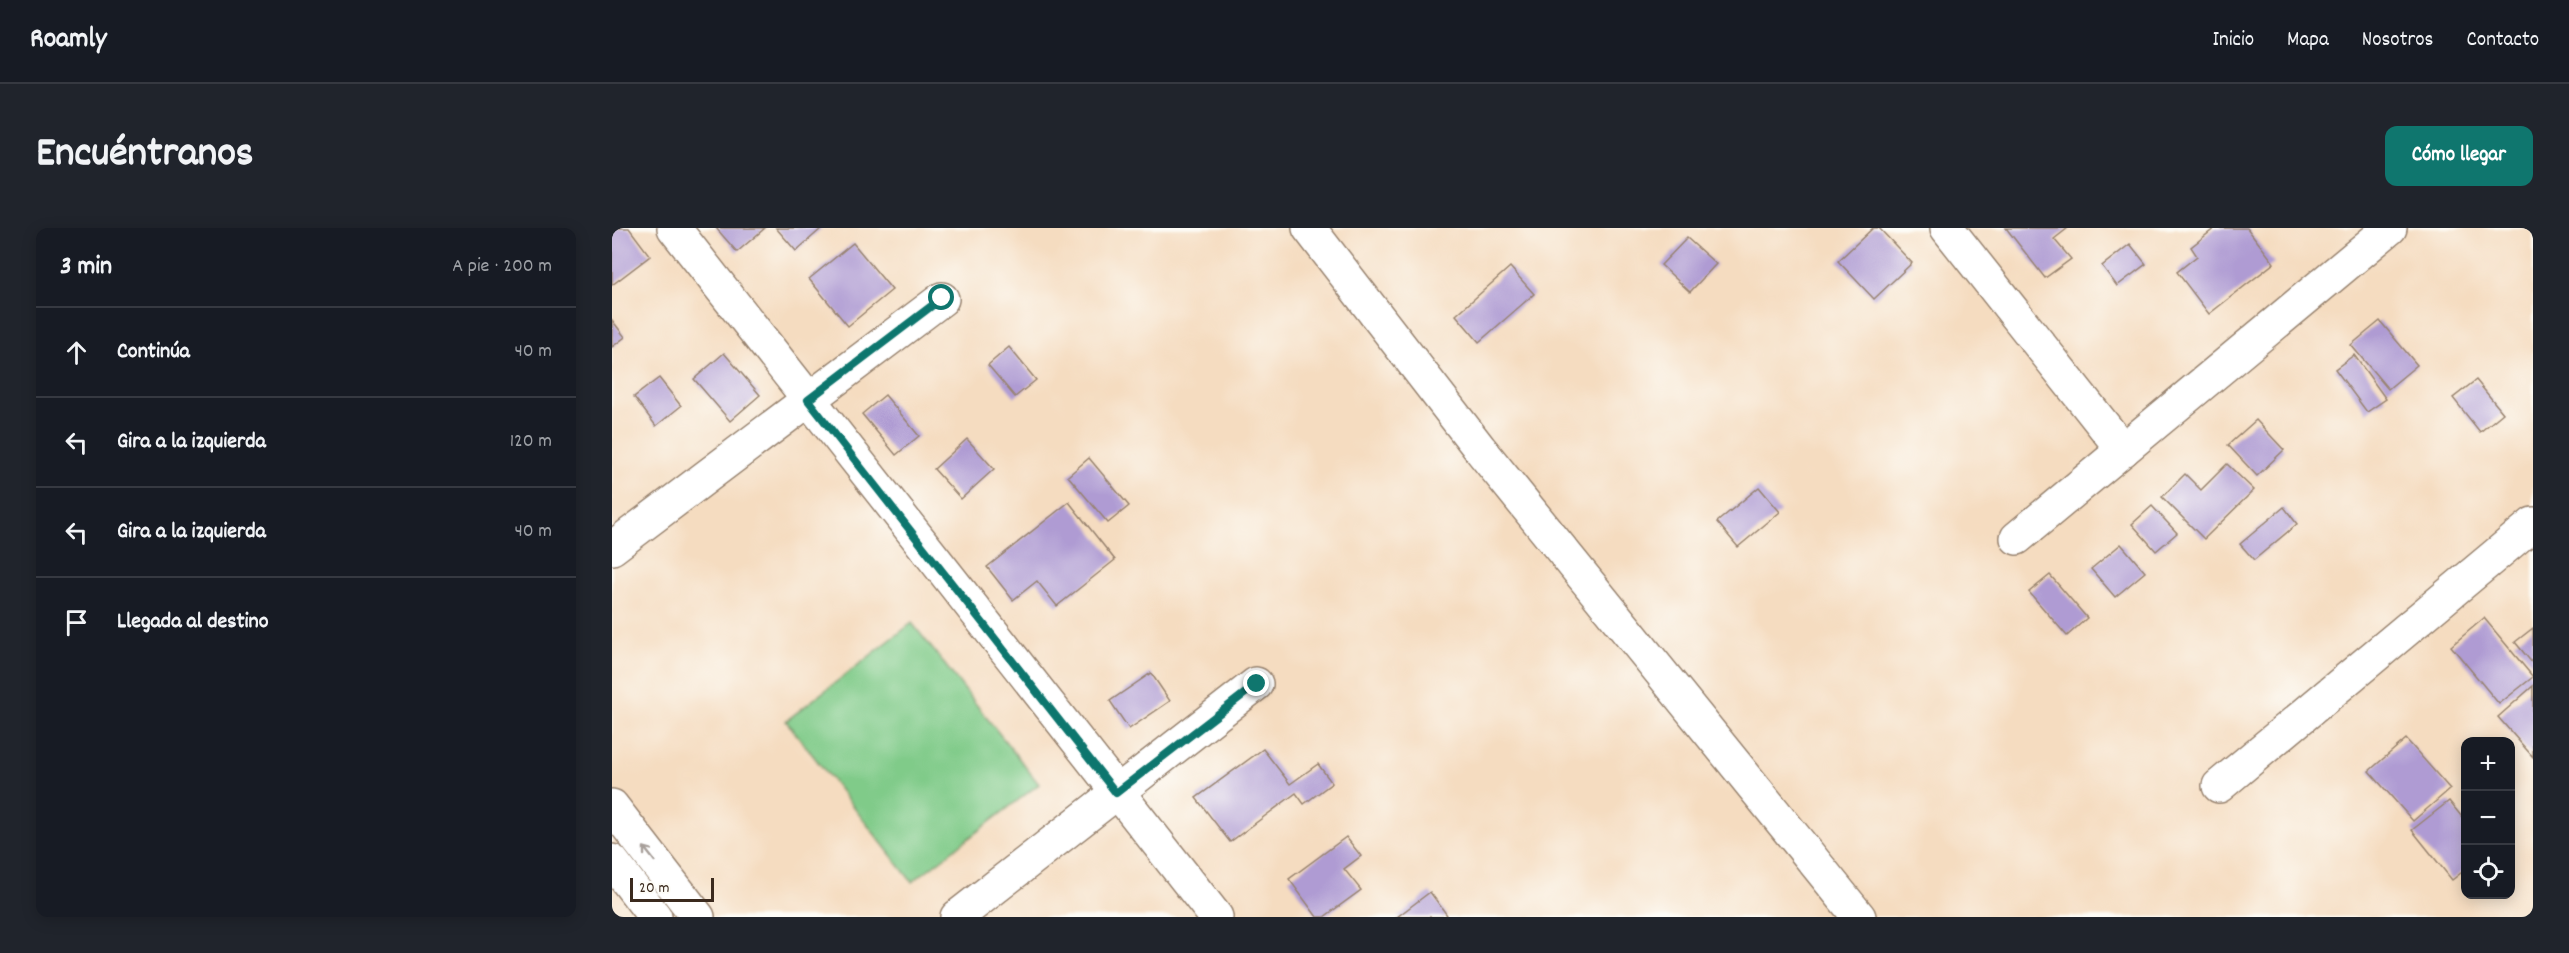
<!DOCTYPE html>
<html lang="es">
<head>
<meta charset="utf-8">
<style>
	:root { --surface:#171b24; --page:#20242c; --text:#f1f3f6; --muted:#9ea1a6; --line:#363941; --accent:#0f766e }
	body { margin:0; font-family:Dekko,sans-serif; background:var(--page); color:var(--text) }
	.controls { position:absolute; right:18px; bottom:18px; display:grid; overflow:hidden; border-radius:12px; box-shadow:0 3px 15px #0003 }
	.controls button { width:54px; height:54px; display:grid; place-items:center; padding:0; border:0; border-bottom:2px solid var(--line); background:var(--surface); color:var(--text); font:30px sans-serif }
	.scale { position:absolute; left:18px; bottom:15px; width:84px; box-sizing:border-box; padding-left:6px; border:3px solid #3b2a1e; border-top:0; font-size:16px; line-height:21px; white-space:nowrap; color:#3b2a1e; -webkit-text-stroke:4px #fdfcf7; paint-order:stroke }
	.stop { position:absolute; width:18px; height:18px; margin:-14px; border:4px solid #0f766e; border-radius:50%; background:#fff }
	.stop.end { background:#0f766e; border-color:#fff; box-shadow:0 2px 6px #0008 }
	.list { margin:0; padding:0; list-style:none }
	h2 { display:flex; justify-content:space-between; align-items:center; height:78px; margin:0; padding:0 24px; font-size:26px }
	h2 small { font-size:20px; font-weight:400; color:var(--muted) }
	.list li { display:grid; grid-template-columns:39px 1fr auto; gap:18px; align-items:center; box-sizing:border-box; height:90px; padding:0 24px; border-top:2px solid var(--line) }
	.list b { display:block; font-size:22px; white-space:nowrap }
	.list em { font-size:20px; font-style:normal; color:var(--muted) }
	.icon { flex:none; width:33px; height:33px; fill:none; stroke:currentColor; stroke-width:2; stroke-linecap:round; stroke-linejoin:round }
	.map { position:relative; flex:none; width:1921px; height:689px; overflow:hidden; border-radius:12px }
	header { display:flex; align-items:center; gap:36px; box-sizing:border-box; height:84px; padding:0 30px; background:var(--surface); border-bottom:2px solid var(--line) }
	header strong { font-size:28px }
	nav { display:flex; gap:33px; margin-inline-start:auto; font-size:21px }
	.intro { display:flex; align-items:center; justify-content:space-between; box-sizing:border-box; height:144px; padding:0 36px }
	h1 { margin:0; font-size:42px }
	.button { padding:15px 27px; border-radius:12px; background:var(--accent); color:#fff; font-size:21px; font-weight:700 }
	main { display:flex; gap:36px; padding:0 36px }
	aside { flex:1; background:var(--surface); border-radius:12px; box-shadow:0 3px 15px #0003 }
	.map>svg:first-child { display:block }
	.green { fill:#80cb89; stroke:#5e7a54; stroke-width:1.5 }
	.building { fill:#af9bd3 }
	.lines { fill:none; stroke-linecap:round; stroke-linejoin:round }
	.minor-casing { stroke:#98836f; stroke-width:36 }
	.minor { stroke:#fff; stroke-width:33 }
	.oneway { stroke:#a79f9a }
	.route { stroke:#0f766e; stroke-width:8 }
</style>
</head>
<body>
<header>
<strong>Roamly</strong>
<nav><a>Inicio</a><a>Mapa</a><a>Nosotros</a><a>Contacto</a></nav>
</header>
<div class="intro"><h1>Encuéntranos</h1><a class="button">Cómo llegar</a></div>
<main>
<aside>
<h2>3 min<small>A pie · 200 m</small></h2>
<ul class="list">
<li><svg class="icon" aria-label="ahead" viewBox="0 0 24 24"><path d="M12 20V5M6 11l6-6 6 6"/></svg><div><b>Continúa</b></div><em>40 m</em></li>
<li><svg class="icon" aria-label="left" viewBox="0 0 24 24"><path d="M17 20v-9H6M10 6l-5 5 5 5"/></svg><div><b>Gira a la izquierda</b></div><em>120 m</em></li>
<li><svg class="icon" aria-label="left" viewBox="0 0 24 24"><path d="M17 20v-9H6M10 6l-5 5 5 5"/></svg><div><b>Gira a la izquierda</b></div><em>40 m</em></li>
<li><svg class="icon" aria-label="arrive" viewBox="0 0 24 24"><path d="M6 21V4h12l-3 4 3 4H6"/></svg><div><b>Llegada al destino</b></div></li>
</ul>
</aside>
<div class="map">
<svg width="1921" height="689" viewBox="0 0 1921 689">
	<rect width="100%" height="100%" fill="#fdfcf7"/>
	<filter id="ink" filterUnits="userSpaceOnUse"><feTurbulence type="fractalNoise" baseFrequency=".0167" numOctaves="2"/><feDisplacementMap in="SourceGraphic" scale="12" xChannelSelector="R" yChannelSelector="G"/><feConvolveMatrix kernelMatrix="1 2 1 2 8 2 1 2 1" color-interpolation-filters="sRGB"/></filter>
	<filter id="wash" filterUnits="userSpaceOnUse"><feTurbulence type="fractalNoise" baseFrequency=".008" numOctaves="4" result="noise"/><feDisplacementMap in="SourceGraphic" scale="24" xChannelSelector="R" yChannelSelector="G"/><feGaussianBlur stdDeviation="1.35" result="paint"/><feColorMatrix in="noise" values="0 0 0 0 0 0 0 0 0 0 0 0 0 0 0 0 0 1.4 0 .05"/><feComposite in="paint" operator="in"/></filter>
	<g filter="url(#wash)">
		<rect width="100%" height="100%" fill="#f5dcc0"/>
		<polygon class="green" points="300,395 427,556 300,654 174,493"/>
		<g id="blocks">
			<g class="building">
				<polygon points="0,0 17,0 38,28 0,57"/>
				<polygon points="104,0 153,0 125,24"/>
				<polygon points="164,0 210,0 184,23"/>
				<polygon points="1261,0 1267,0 1300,35 1262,71 1226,33"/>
				<polygon points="1394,0 1456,0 1442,11 1459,31 1433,50"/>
				<polygon points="1603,0 1635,0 1662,35 1597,86 1565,44 1585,28 1579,19"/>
				<polygon points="1075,10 1104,36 1078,64 1049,37"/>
				<polygon points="241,15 280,62 236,98 197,51"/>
				<polygon points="1518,16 1534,36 1505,58 1490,38"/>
				<polygon points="898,39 922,66 867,114 844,87"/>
				<polygon points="0,92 13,109 0,119"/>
				<polygon points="1768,93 1805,137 1776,161 1739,117"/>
				<polygon points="397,119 424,152 403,169 376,137"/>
				<polygon points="112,125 148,167 118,193 82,151"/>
				<polygon points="1742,127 1774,171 1755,184 1723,141"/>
				<polygon points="47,150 69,178 44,198 22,169"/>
				<polygon points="1864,152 1891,185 1868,204 1841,170"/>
				<polygon points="273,167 307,208 284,227 250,186"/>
				<polygon points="1644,192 1672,222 1645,248 1616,217"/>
				<polygon points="355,211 382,241 349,271 322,241"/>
				<polygon points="477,230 517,278 496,295 456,248"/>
				<polygon points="1615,236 1642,262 1592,311 1550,269 1573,246 1589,262"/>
				<polygon points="1147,259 1168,284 1126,319 1105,294"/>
				<polygon points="457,274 503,332 445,378 425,353 401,372 375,339"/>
				<polygon points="1540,278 1565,305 1544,323 1520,296"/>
				<polygon points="1672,279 1685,296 1642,332 1628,316"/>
				<polygon points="1509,316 1533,344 1503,369 1479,341"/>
				<polygon points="1438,347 1475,390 1455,408 1417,364"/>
				<polygon points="1872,390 1921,449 1887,476 1839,418"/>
				<polygon points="1921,400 1921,436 1903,414"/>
				<polygon points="539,445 558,473 517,501 498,473"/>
				<polygon points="1921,458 1921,529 1886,489"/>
				<polygon points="1794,511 1838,561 1801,593 1757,543"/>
				<polygon points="651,521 678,556 706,536 720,555 692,576 684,565 618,614 584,570"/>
				<polygon points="1837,573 1854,594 1854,641 1840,652 1800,602"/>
				<polygon points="734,609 749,628 732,641 749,662 712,689 705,689 677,651"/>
				<polygon points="818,664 835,687 832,689 785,689"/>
			</g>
		</g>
	</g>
	<g filter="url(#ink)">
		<use href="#blocks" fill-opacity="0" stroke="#98836f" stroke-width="1.5"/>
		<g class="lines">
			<defs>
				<g id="minor">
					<polyline points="62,0 604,689"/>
					<polyline points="697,0 868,221 1247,689"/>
					<polyline points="1335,0 1511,222"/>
					<polyline points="1405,310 1778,0"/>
					<polyline points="0,320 330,71"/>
					<polyline points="1607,558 1921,296"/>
					<polyline points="0,578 86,689"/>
					<polyline points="0,633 43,689"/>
					<polyline points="345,689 644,456"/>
				</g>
			</defs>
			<use href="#minor" class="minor-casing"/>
			<use href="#minor" class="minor"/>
		</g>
		<defs><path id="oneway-shaft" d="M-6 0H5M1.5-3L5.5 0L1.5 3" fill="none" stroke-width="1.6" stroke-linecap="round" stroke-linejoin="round" transform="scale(1.5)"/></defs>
		<use class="oneway" href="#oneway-shaft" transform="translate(37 626) rotate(-128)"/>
	</g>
	<g class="lines" filter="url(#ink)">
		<polyline class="route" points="330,70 196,172 504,565 645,456"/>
	</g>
</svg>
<div class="controls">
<button>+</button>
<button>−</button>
<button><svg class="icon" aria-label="locate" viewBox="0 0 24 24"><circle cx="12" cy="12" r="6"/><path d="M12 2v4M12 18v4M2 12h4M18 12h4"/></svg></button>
</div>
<div class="scale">20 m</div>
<div class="stop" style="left:330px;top:70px"></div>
<div class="stop end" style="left:645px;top:456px"></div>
</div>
</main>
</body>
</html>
